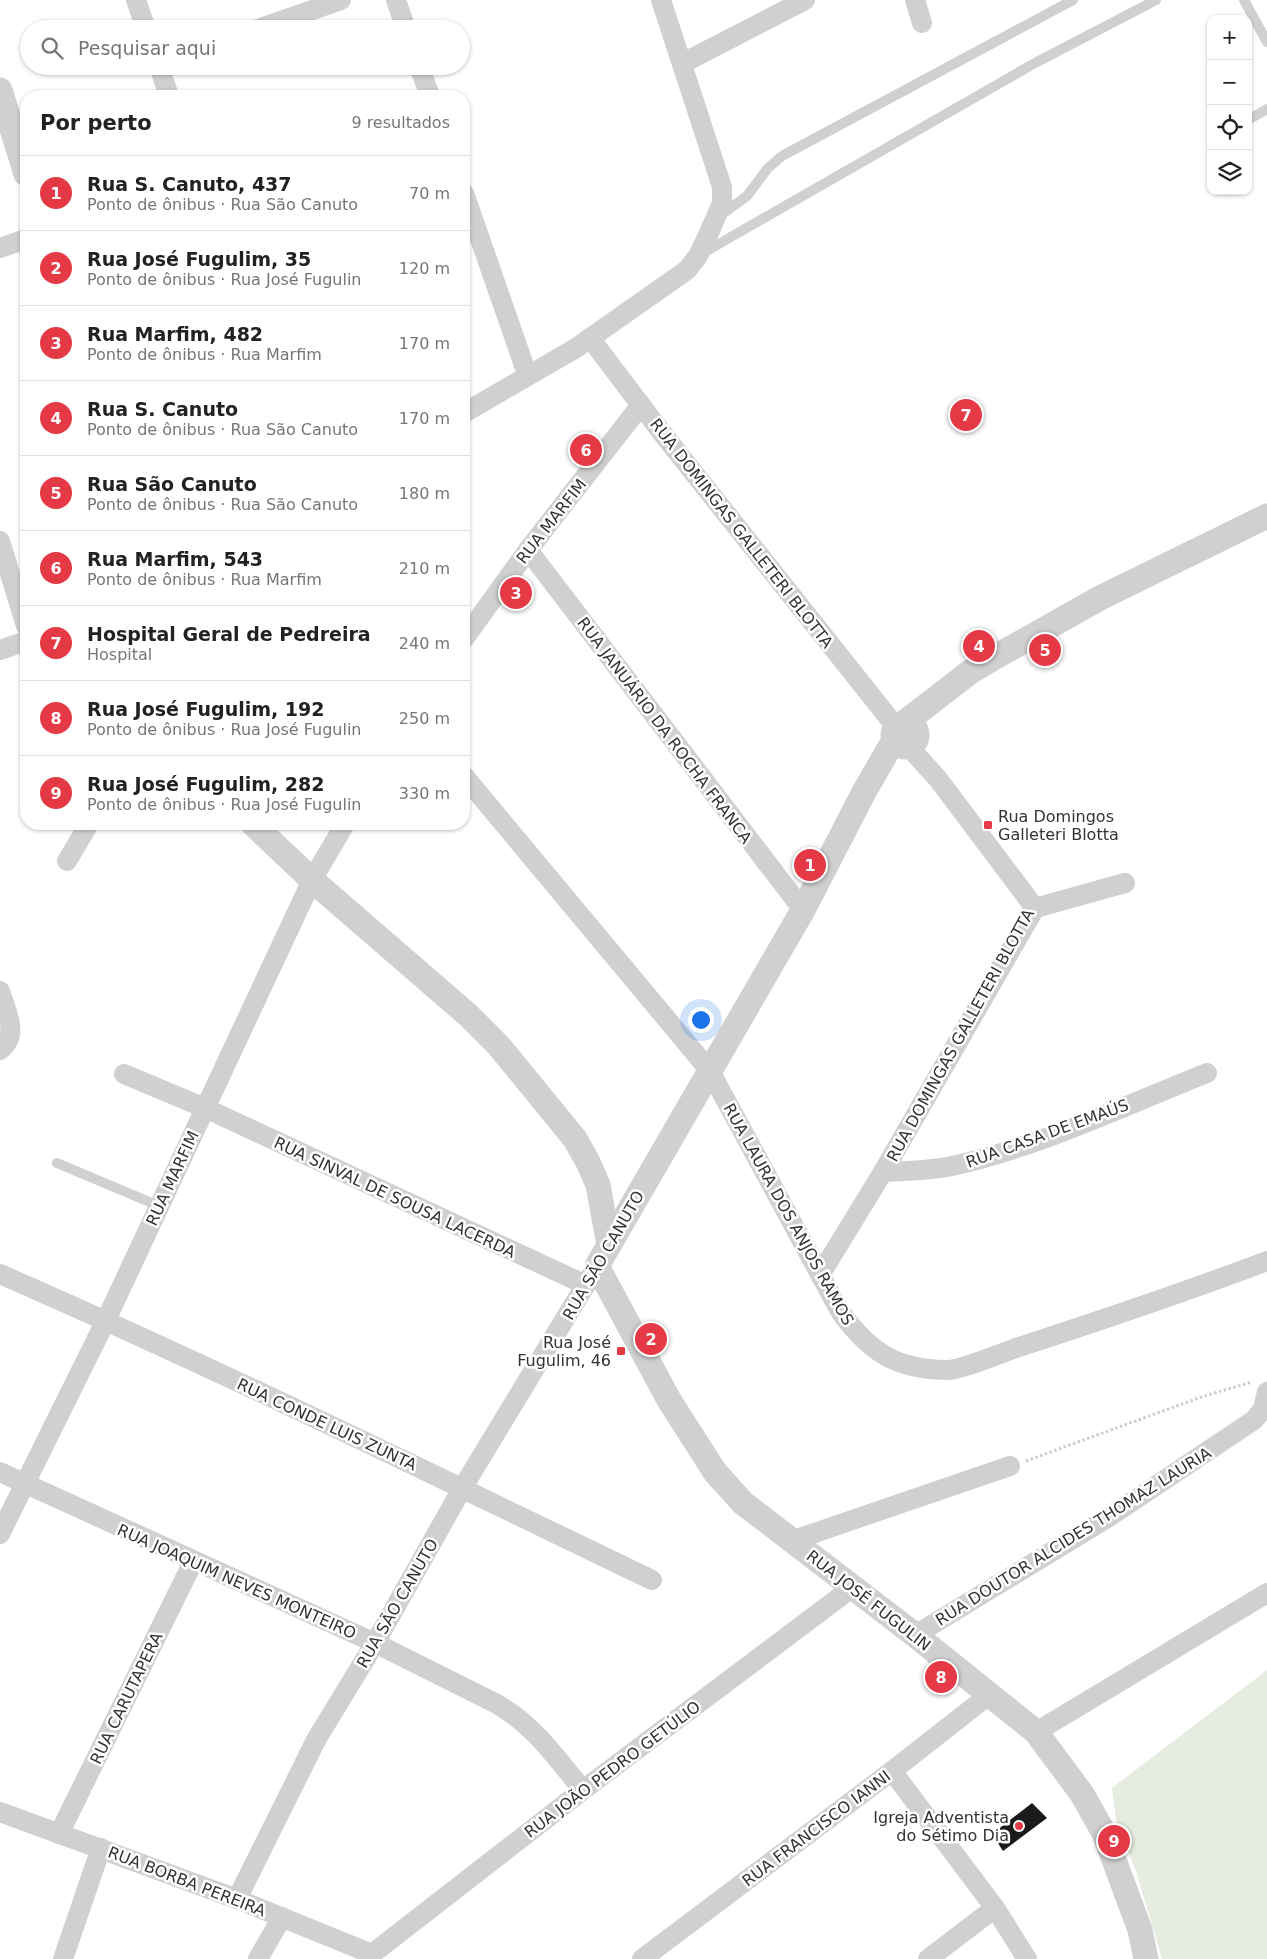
<!DOCTYPE html>
<html lang="pt">
<head>
<meta charset="utf-8">
<style>
	:root { --surface:#fff; --page:#f2f2f2; --text:#222; --muted:#767676; --line:#e0e0e0; --accent:#e63946 }
	body { margin:0; font-family:"DejaVu Sans",sans-serif; background:var(--page); color:var(--text) }
	.controls { position:absolute; right:15px; top:15px; display:grid; overflow:hidden; border-radius:10px; box-shadow:0 1px 4px #0004 }
	.controls button { width:45px; height:45px; display:grid; place-items:center; padding:0; border:0; border-bottom:1px solid var(--line); background:var(--surface); color:var(--text); font:25px sans-serif }
	.you { position:absolute; left:700px; top:1019px; width:18px; height:18px; margin:-12px; border:4px solid #fff; border-radius:50%; background:#1a73e8; box-shadow:0 0 0 8px #1a73e833 }
	.badge { display:grid; place-items:center; width:32px; height:32px; border-radius:50%; background:var(--accent); color:#fff; font-size:16px; font-weight:700 }
	.pin { position:absolute; translate:-50% -50%; border:2px solid #fff; box-shadow:0 1px 5px #0006 }
	.list { margin:0; padding:0; list-style:none }
	h2 { display:flex; justify-content:space-between; align-items:center; height:65px; margin:0; padding:0 20px; font-size:21px }
	h2 small { font-size:16px; font-weight:400; color:var(--muted) }
	.list li { display:grid; grid-template-columns:32px 1fr auto; gap:15px; align-items:center; box-sizing:border-box; height:75px; padding:0 20px; border-top:1px solid var(--line) }
	.list b { display:block; font-size:19px; white-space:nowrap }
	.list p { margin:0; font-size:16px; white-space:nowrap; color:var(--muted) }
	.list em { font-size:16px; font-style:normal; color:var(--muted) }
	.icon { flex:none; width:28px; height:28px; fill:none; stroke:currentColor; stroke-width:2; stroke-linecap:round; stroke-linejoin:round }
	.map { position:relative; flex:none; width:1267px; height:1959px; overflow:hidden }
	.search { position:absolute; background:var(--surface); box-shadow:0 1px 4px #0004; left:20px; top:20px; width:450px; height:55px; display:flex; align-items:center; gap:12px; box-sizing:border-box; padding:0 18px; border-radius:28px; color:var(--muted); font-size:19px }
	.panel { position:absolute; background:var(--surface); box-shadow:0 1px 4px #0004; left:20px; top:90px; width:450px; height:740px; border-radius:20px }
	.map>svg:first-child { display:block }
	.green { fill:#e6ecdf }
	.building { fill:#1a1a1a }
	.lines { fill:none; stroke-linecap:round; stroke-linejoin:round }
	.path { stroke:#cdcdcd; stroke-width:3; stroke-dasharray:2.5 2.5; stroke-linecap:butt }
	.service { stroke:#d0d0d0; stroke-width:10 }
	.minor { stroke:#d0d0d0; stroke-width:20 }
	.tertiary { stroke:#d0d0d0; stroke-width:25 }
	.poi-dot { fill:#e63946; stroke:#fff; stroke-width:2 }
	.labels { text-anchor:middle; stroke-width:5; stroke-linejoin:round; paint-order:stroke }
	.street-label { font-size:16px; fill:#333; stroke:#fff }
	.poi-label { font-size:16px; fill:#333; stroke:#fff; text-anchor:end }
</style>
</head>
<body>
<div class="map">
<svg width="1267" height="1959" viewBox="0 0 1267 1959">
	<rect width="100%" height="100%" fill="#fff"/>
	<polygon class="green" points="1267,1670 1267,1959 1162,1959 1137,1874 1116,1819 1112,1788"/>
	<polygon class="building" points="1032,1803 1047,1818 1003,1851 992,1834"/>
	<g class="lines">
		<polyline class="path" points="1026,1461 1204,1396 1252,1382"/>
		<g class="service">
			<polyline points="1244,0 1267,42"/>
			<polyline points="1248,120 1267,109"/>
			<polyline points="721,215 747,196 768,168 782,156 1073,0"/>
			<polyline points="703,253 1035,63 1156,0"/>
			<polyline points="57,1163 159,1206"/>
		</g>
		<g class="minor">
			<polyline points="136,0 146,29"/>
			<polyline points="396,0 406,29"/>
			<polyline points="915,0 922,23"/>
			<polyline points="258,29 341,0"/>
			<polyline points="683,63 805,0"/>
			<polyline points="159,66 169,96"/>
			<polyline points="419,66 430,96"/>
			<polyline points="464,193 527,374"/>
			<polyline points="0,248 26,239"/>
			<polyline points="590,338 662,433 896,727"/>
			<polyline points="464,413 576,348 687,270 698,256 709,233 722,203 722,187 661,0"/>
			<polyline points="0,541 26,626"/>
			<polyline points="528,550 803,910"/>
			<polyline points="464,639 528,550 641,405"/>
			<polyline points="0,650 26,641"/>
			<polyline points="909,747 938,779 1035,908"/>
			<path d="M464 776 710 1071 841 1313C871 1353 896 1369 946 1370 959 1371 1004 1352 1019 1347 1102 1320 1185 1292 1267 1261"/>
			<polyline points="67,861 89,824"/>
			<polyline points="1035,908 1125,883"/>
			<path d="M0 991C6 1011 20 1035 0 1050"/>
			<polyline points="124,1074 205,1108 586,1285"/>
			<path d="M883 1172C905 1171 929 1171 952 1166 1039 1147 1124 1106 1207 1073"/>
			<path d="M0 1274C220 1370 436 1476 652 1580"/>
			<polyline points="820,1275 883,1172 1035,908"/>
			<path d="M0 1472 375 1643 497 1704C534 1725 556 1758 583 1790"/>
			<polyline points="0,1534 106,1320 312,880 345,824"/>
			<polyline points="791,1541 1010,1466"/>
			<polyline points="915,1635 1109,1517 1254,1420 1263,1409 1267,1392"/>
			<polyline points="1036,1732 1267,1593"/>
			<polyline points="892,1771 995,1908 1027,1959"/>
			<polyline points="0,1812 237,1899 372,1954"/>
			<polyline points="59,1834 193,1562"/>
			<polyline points="237,1899 316,1740 375,1643 463,1487 597,1266"/>
			<polyline points="372,1954 583,1790 853,1587"/>
			<polyline points="63,1959 101,1848"/>
			<polyline points="258,1959 282,1917"/>
			<polyline points="642,1959 892,1771 989,1695"/>
			<polyline points="928,1959 995,1908"/>
		</g>
		<g class="tertiary">
			<polyline points="0,90 26,174"/>
			<polyline points="904,723 970,672 997,656 1100,598 1267,516"/>
			<circle cx="905" cy="735" r="12"/>
			<polyline points="894,740 864,792 803,910 597,1266 669,1400 715,1472 743,1503 915,1635 1036,1732 1082,1794 1104,1833 1140,1930 1146,1959"/>
			<polyline points="253,824 312,880 468,1015 499,1046 575,1139 588,1162 598,1185 609,1245"/>
		</g>
	</g>
	<g class="poi-dot">
		<rect x="983" y="820" width="10" height="10" rx="2.5"/>
		<rect x="616" y="1346" width="10" height="10" rx="2.5"/>
		<circle cx="1019" cy="1826" r="5"/>
	</g>
	<g class="labels">
		<g class="street-label">
			<text transform="translate(551 521) rotate(-52)" y="6">RUA MARFIM</text>
			<text transform="translate(742 533) rotate(52)" y="6">RUA DOMINGAS GALLETERI BLOTTA</text>
			<text transform="translate(665 730) rotate(53)" y="6">RUA JANUÁRIO DA ROCHA FRANCA</text>
			<text transform="translate(960 1035) rotate(-61)" y="6">RUA DOMINGAS GALLETERI BLOTTA</text>
			<text transform="translate(1047 1133) rotate(-20)" y="6">RUA CASA DE EMAÚS</text>
			<text transform="translate(172 1178) rotate(-65)" y="6">RUA MARFIM</text>
			<text transform="translate(395 1197) rotate(25)" y="6">RUA SINVAL DE SOUSA LACERDA</text>
			<text transform="translate(789 1214) rotate(61)" y="6">RUA LAURA DOS ANJOS RAMOS</text>
			<text transform="translate(603 1255) rotate(-60)" y="6">RUA SÃO CANUTO</text>
			<text transform="translate(327 1424) rotate(25)" y="6">RUA CONDE LUIS ZUNTA</text>
			<text transform="translate(1073 1536) rotate(-32)" y="6">RUA DOUTOR ALCIDES THOMAZ LAURIA</text>
			<text transform="translate(237 1581) rotate(24)" y="6">RUA JOAQUIM NEVES MONTEIRO</text>
			<text transform="translate(869 1600) rotate(38)" y="6">RUA JOSÉ FUGULIN</text>
			<text transform="translate(397 1603) rotate(-60)" y="6">RUA SÃO CANUTO</text>
			<text transform="translate(126 1698) rotate(-64)" y="6">RUA CARUTAPERA</text>
			<text transform="translate(612 1769) rotate(-37)" y="6">RUA JOÃO PEDRO GETÚLIO</text>
			<text transform="translate(816 1828) rotate(-37)" y="6">RUA FRANCISCO IANNI</text>
			<text transform="translate(187 1881) rotate(21)" y="6">RUA BORBA PEREIRA</text>
		</g>
		<g class="poi-label">
			<text x="998" y="822" text-anchor="start">Rua Domingos<tspan x="998" dy="18">Galleteri Blotta</tspan></text>
			<text x="611" y="1348">Rua José<tspan x="611" dy="18">Fugulim, 46</tspan></text>
			<text x="1009" y="1823">Igreja Adventista<tspan x="1009" dy="18">do Sétimo Dia</tspan></text>
		</g>
	</g>
</svg>
<div class="controls">
<button>+</button>
<button>−</button>
<button><svg class="icon" aria-label="locate" viewBox="0 0 24 24"><circle cx="12" cy="12" r="6"/><path d="M12 2v4M12 18v4M2 12h4M18 12h4"/></svg></button>
<button><svg class="icon" aria-label="layers" viewBox="0 0 24 24"><path d="M12 4l9 5-9 5-9-5zM3 14l9 5 9-5"/></svg></button>
</div>
<div class="you"></div>
<div class="pin badge" style="left:810px;top:865px">1</div>
<div class="pin badge" style="left:651px;top:1339px">2</div>
<div class="pin badge" style="left:516px;top:593px">3</div>
<div class="pin badge" style="left:979px;top:646px">4</div>
<div class="pin badge" style="left:1045px;top:650px">5</div>
<div class="pin badge" style="left:586px;top:450px">6</div>
<div class="pin badge" style="left:966px;top:415px">7</div>
<div class="pin badge" style="left:941px;top:1677px">8</div>
<div class="pin badge" style="left:1114px;top:1841px">9</div>
<div class="search"><svg class="icon" aria-label="search" viewBox="0 0 24 24"><circle cx="10" cy="10" r="6"/><path d="M15 15l6 6"/></svg>Pesquisar aqui</div>
<section class="panel">
<h2>Por perto<small>9 resultados</small></h2>
<ul class="list">
<li><span class="badge">1</span><div><b>Rua S. Canuto, 437</b><p>Ponto de ônibus · Rua São Canuto</p></div><em>70 m</em></li>
<li><span class="badge">2</span><div><b>Rua José Fugulim, 35</b><p>Ponto de ônibus · Rua José Fugulin</p></div><em>120 m</em></li>
<li><span class="badge">3</span><div><b>Rua Marfim, 482</b><p>Ponto de ônibus · Rua Marfim</p></div><em>170 m</em></li>
<li><span class="badge">4</span><div><b>Rua S. Canuto</b><p>Ponto de ônibus · Rua São Canuto</p></div><em>170 m</em></li>
<li><span class="badge">5</span><div><b>Rua São Canuto</b><p>Ponto de ônibus · Rua São Canuto</p></div><em>180 m</em></li>
<li><span class="badge">6</span><div><b>Rua Marfim, 543</b><p>Ponto de ônibus · Rua Marfim</p></div><em>210 m</em></li>
<li><span class="badge">7</span><div><b>Hospital Geral de Pedreira</b><p>Hospital</p></div><em>240 m</em></li>
<li><span class="badge">8</span><div><b>Rua José Fugulim, 192</b><p>Ponto de ônibus · Rua José Fugulin</p></div><em>250 m</em></li>
<li><span class="badge">9</span><div><b>Rua José Fugulim, 282</b><p>Ponto de ônibus · Rua José Fugulin</p></div><em>330 m</em></li>
</ul>
</section>
</div>
</body>
</html>
